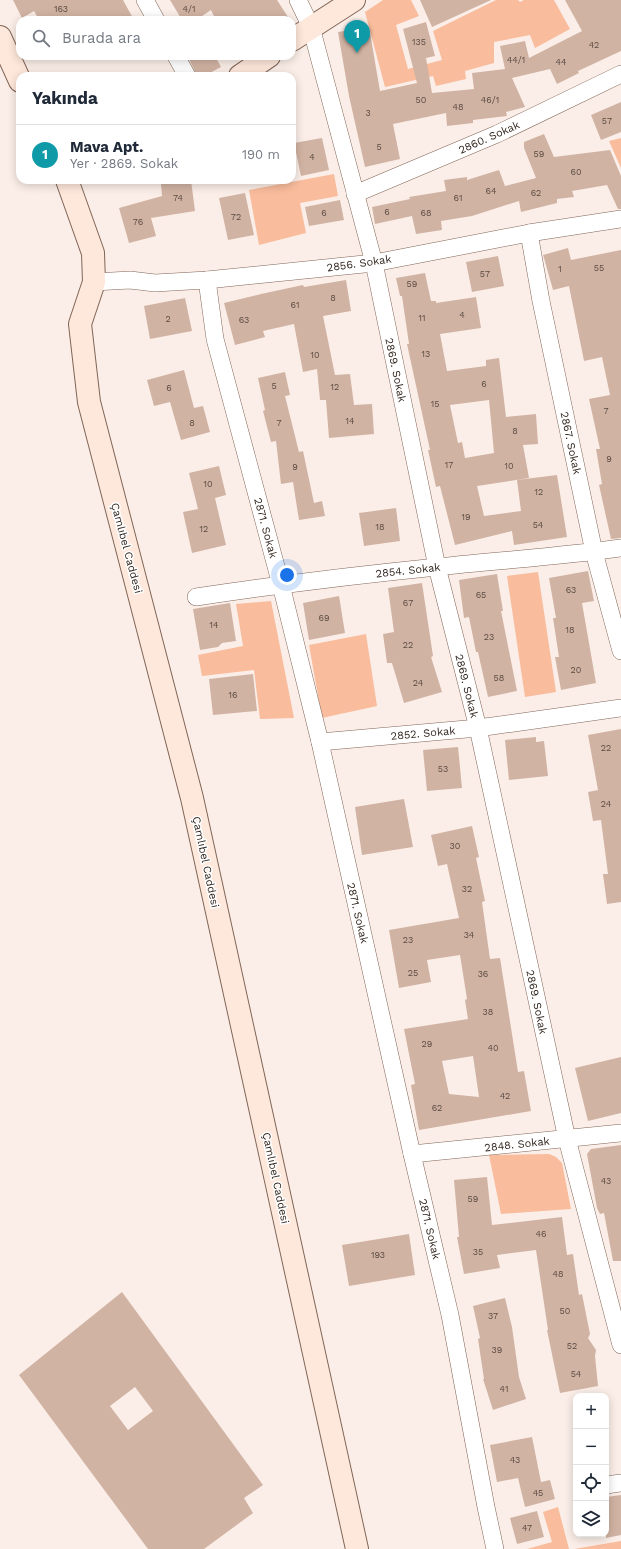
<!DOCTYPE html>
<html lang="tr">
<head>
<meta charset="utf-8">
<style>
	:root { --surface:#fff; --page:#f6f6f7; --text:#1f2937; --muted:#747a83; --line:#e0e1e3; --accent:#985229 }
	body { margin:0; font-family:"Work Sans",sans-serif; background:var(--page); color:var(--text) }
	.controls { position:absolute; right:12px; bottom:12px; display:grid; overflow:hidden; border-radius:8px; box-shadow:0 2px 10px #0003 }
	.controls button { width:36px; height:36px; display:grid; place-items:center; padding:0; border:0; border-bottom:1px solid var(--line); background:var(--surface); color:var(--text); font:20px sans-serif }
	.you { position:absolute; left:287px; top:575px; width:14px; height:14px; margin:-10px; border:3px solid #fff; border-radius:50%; background:#1a73e8; box-shadow:0 0 0 6px #1a73e833 }
	.badge { display:grid; place-items:center; width:26px; height:26px; border-radius:50%; background:var(--accent); color:#fff; font-size:13px; font-weight:700 }
	.pin { position:absolute; translate:-50% -33px; filter:drop-shadow(0 1px 2px #0008) }
	.pin::after { content:''; position:absolute; top:21px; width:14px; height:12px; background:inherit; clip-path:polygon(0 0,100% 0,50% 100%) }
	.list { margin:0; padding:0; list-style:none }
	h2 { display:flex; justify-content:space-between; align-items:center; height:52px; margin:0; padding:0 16px; font-size:17px }
	h2 small { font-size:13px; font-weight:400; color:var(--muted) }
	.list li { display:grid; grid-template-columns:26px 1fr auto; gap:12px; align-items:center; box-sizing:border-box; height:60px; padding:0 16px; border-top:1px solid var(--line) }
	.list b { display:block; font-size:15px; white-space:nowrap }
	.list p { margin:0; font-size:13px; white-space:nowrap; color:var(--muted) }
	.list em { font-size:13px; font-style:normal; color:var(--muted) }
	.icon { flex:none; width:22px; height:22px; fill:none; stroke:currentColor; stroke-width:2; stroke-linecap:round; stroke-linejoin:round }
	.map { position:relative; flex:none; width:621px; height:1549px; overflow:hidden }
	.search { position:absolute; background:var(--surface); box-shadow:0 2px 10px #0003; left:16px; top:16px; width:280px; height:44px; display:flex; align-items:center; gap:10px; box-sizing:border-box; padding:0 14px; border-radius:12px; color:var(--muted); font-size:15px }
	.panel { position:absolute; background:var(--surface); box-shadow:0 2px 10px #0003; left:16px; top:72px; width:280px; height:112px; border-radius:12px }
	.map>svg:first-child { display:block }
	.green { fill:#f9bc9c }
	.building { fill:#d1b3a3; fill-rule:evenodd }
	.lines { fill:none; stroke-linecap:round; stroke-linejoin:round }
	.street-casing { stroke:#816657; stroke-width:18 }
	.secondary-casing { stroke:#816657; stroke-width:24 }
	.street { stroke:#fff; stroke-width:17 }
	.secondary { stroke:#fee7db; stroke-width:22 }
	.labels { text-anchor:middle; stroke-width:3; stroke-linejoin:round; paint-order:stroke }
	.number-label { font-size:9px; fill:#5a4b42 }
	.street-label { font-size:11px; fill:#332821; stroke:#fff }
</style>
</head>
<body>
<div class="map">
<svg width="621" height="1549" viewBox="0 0 621 1549">
	<rect width="100%" height="100%" fill="#fbeee8"/>
	<g class="green">
		<polygon points="383,0 411,0 419,16 396,25 408,69 442,60 433,31 496,0 518,0 520,2 524,0 554,0 570,29 535,48 530,35 494,42 494,63 465,71 466,79 436,86 433,76 385,87 365,12"/>
		<polygon points="621,138 621,168 609,141"/>
		<polygon points="334,174 338,196 300,203 306,233 259,245 249,190"/>
		<polygon points="538,572 556,692 525,697 507,576"/>
		<polygon points="271,601 294,718 260,719 254,670 202,676 198,655 243,646 236,604"/>
		<polygon points="366,634 377,706 322,718 309,645"/>
		<polygon points="549,1154 556,1157 562,1163 571,1209 501,1214 489,1155"/>
		<polygon points="558,1507 569,1549 527,1549 552,1542 543,1512"/>
		<polygon points="621,1541 621,1549 574,1549"/>
	</g>
	<g class="building">
		<polygon points="13,0 123,0 134,20 39,20 34,11 22,18"/>
		<polygon points="170,0 277,0 290,20 216,20 211,10 196,20 182,20"/>
		<polygon points="420,0 491,0 432,27"/>
		<polygon points="565,0 621,0 621,51 578,71 579,73 557,84 550,69 512,78 525,107 506,112 507,116 473,120 473,123 447,126 446,113 393,124 400,159 365,167 349,96 338,32 369,27 380,91 417,83 403,29 426,22 435,56 426,58 432,93 474,89 472,73 505,69 500,46 525,41 529,58 582,31"/>
		<polygon points="195,56 215,56 221,67 204,76 197,76 189,59"/>
		<polygon points="621,102 621,132 601,140 591,115"/>
		<polygon points="544,134 554,157 610,150 621,176 621,209 618,209 607,185 572,191 574,197 557,199 557,203 521,212 519,201 472,216 441,221 442,230 416,234 412,216 375,224 372,207 410,199 409,197 446,191 444,180 467,177 467,180 499,170 505,186 536,178 524,148 524,142"/>
		<polygon points="322,138 329,170 301,176 294,143"/>
		<polygon points="191,180 195,211 151,218 156,236 129,243 119,208 162,196 161,184"/>
		<polygon points="245,193 254,235 228,240 219,198"/>
		<polygon points="340,200 344,220 309,226 305,207"/>
		<polygon points="568,248 571,260 621,250 621,538 611,539 599,485 602,484 596,449 600,449 589,399 610,395 602,357 584,361 569,286 553,290 544,258 543,255"/>
		<polygon points="498,256 504,286 472,292 466,262"/>
		<path d="M425 273 431 301H436V303L476 297 481 328 440 334 447 371 486 366V360L499 358 506 417 536 414 538 444 523 445 529 478 477 486 484 516 521 511 517 480 557 475 567 537 514 545 512 531 455 545 440 486 436 487 428 450H430L407 344H409L402 296H400L396 278ZM489 400 494 453 465 458 462 442 458 443 450 405Z"/>
		<polygon points="346,280 351,311 323,316 335,375 350,374 354,405 372,404 374,434 329,438 326,400 320,400 317,369 303,372 294,324 263,331 265,337 235,345 224,303 261,294 303,285 304,287"/>
		<polygon points="185,298 192,331 150,339 144,306"/>
		<polygon points="184,370 194,408 203,406 210,432 181,440 170,402 154,406 147,380"/>
		<polygon points="285,372 290,395 285,396 299,452 303,451 314,503 322,501 325,516 299,520 293,482 281,484 276,441 271,442 263,411 265,410 258,378"/>
		<polygon points="219,466 226,495 215,498 226,545 192,553 183,512 198,509 189,473"/>
		<polygon points="396,508 400,541 364,546 359,513"/>
		<polygon points="588,571 594,601 582,603 596,683 561,690 555,657 559,657 553,618 556,618 549,578"/>
		<polygon points="497,574 503,611 501,611 517,691 488,697 478,652 476,652 469,617 464,618 459,580"/>
		<polygon points="422,583 433,656 431,657 442,692 404,703 392,663 387,663 383,634 394,632 388,588"/>
		<polygon points="339,596 345,633 309,640 303,603"/>
		<polygon points="230,603 236,641 222,643 218,647 200,650 193,609"/>
		<polygon points="253,674 257,711 213,715 209,679"/>
		<polygon points="621,729 621,902 607,904 603,874 608,874 601,820 593,821 588,792 598,790 588,735"/>
		<polygon points="536,737 536,742 544,741 548,776 509,780 505,740"/>
		<polygon points="458,747 462,788 427,791 423,750"/>
		<polygon points="404,799 413,847 362,855 355,807"/>
		<path d="M472 826 479 857 476 858 485 901 482 902 490 959 500 958 518 1072 524 1071 531 1111 419 1130 411 1085 415 1084 404 1029 468 1019 465 1000 467 999 460 955 427 960 431 982 399 988 389 930 459 918 447 864 438 866 431 835ZM473 1056 479 1097 449 1094 442 1061Z"/>
		<polygon points="621,1057 621,1113 588,1121 575,1068"/>
		<polygon points="621,1145 621,1261 613,1261 604,1213 600,1214 597,1208 587,1154 591,1149"/>
		<polygon points="487,1177 492,1225 562,1217 567,1255 573,1254 579,1295 582,1294 590,1334 588,1338 596,1350 595,1356 598,1386 560,1393 547,1330 548,1330 536,1250 497,1255 500,1268 464,1274 457,1237 459,1237 454,1180"/>
		<polygon points="409,1234 415,1275 349,1286 342,1245"/>
		<path d="M122 1292 263 1485 244 1498 253 1513 204 1549H148L19 1375ZM135 1387 153 1411 128 1430 110 1406Z"/>
		<polygon points="505,1298 512,1327 519,1377 526,1399 493,1410 483,1379 484,1379 478,1339 480,1338 473,1306"/>
		<polygon points="532,1437 541,1482 550,1480 555,1499 525,1507 518,1478 497,1482 490,1445"/>
		<polygon points="621,1495 621,1535 606,1538 606,1497"/>
		<polygon points="537,1511 544,1537 517,1544 510,1518"/>
	</g>
	<g class="lines">
		<defs>
			<g id="street">
				<polyline points="145,0 156,20"/>
				<polyline points="298,0 311,27 374,263 437,567 478,728 567,1139 621,1345"/>
				<polyline points="176,56 187,76"/>
				<polyline points="355,194 497,134 621,74"/>
				<polyline points="529,233 541,301 594,552 621,651"/>
				<polyline points="207,280 215,339 281,585 320,742 412,1154 450,1315 486,1507 495,1549"/>
				<polyline points="94,282 130,280 155,283 207,280 374,263 529,233 621,219"/>
				<path d="M196 597C276 585 357 575 437 567 498 560 560 557 621 548"/>
				<polyline points="320,742 478,728 621,708"/>
				<polyline points="412,1154 621,1133"/>
				<polyline points="606,1485 621,1483"/>
			</g>
			<g id="secondary">
				<polyline points="0,37 20,81"/>
				<polyline points="292,40 354,0"/>
				<polyline points="240,76 269,56"/>
				<polyline points="67,180 93,253 94,282 80,324 89,402 192,798 357,1549"/>
			</g>
		</defs>
		<use href="#street" class="street-casing"/>
		<use href="#secondary" class="secondary-casing"/>
		<use href="#street" class="street"/>
		<use href="#secondary" class="secondary"/>
	</g>
	<g class="labels">
		<g class="number-label">
			<text x="61" y="12">163</text>
			<text x="189" y="12">4/1</text>
			<text x="419" y="45">135</text>
			<text x="594" y="48">42</text>
			<text x="516" y="63">44/1</text>
			<text x="561" y="65">44</text>
			<text x="421" y="103">50</text>
			<text x="490" y="103">46/1</text>
			<text x="458" y="110">48</text>
			<text x="368" y="116">3</text>
			<text x="607" y="124">57</text>
			<text x="379" y="150">5</text>
			<text x="539" y="157">59</text>
			<text x="312" y="160">4</text>
			<text x="576" y="175">60</text>
			<text x="491" y="194">64</text>
			<text x="536" y="196">62</text>
			<text x="178" y="201">74</text>
			<text x="458" y="201">61</text>
			<text x="387" y="215">6</text>
			<text x="324" y="216">6</text>
			<text x="426" y="216">68</text>
			<text x="236" y="220">72</text>
			<text x="138" y="225">76</text>
			<text x="599" y="271">55</text>
			<text x="560" y="272">1</text>
			<text x="485" y="277">57</text>
			<text x="412" y="287">59</text>
			<text x="333" y="301">8</text>
			<text x="295" y="308">61</text>
			<text x="462" y="318">4</text>
			<text x="422" y="321">11</text>
			<text x="168" y="322">2</text>
			<text x="244" y="323">63</text>
			<text x="426" y="357">13</text>
			<text x="315" y="358">10</text>
			<text x="484" y="387">6</text>
			<text x="274" y="389">5</text>
			<text x="335" y="390">12</text>
			<text x="169" y="391">6</text>
			<text x="435" y="407">15</text>
			<text x="606" y="414">7</text>
			<text x="350" y="424">14</text>
			<text x="192" y="426">8</text>
			<text x="279" y="426">7</text>
			<text x="515" y="434">8</text>
			<text x="609" y="462">9</text>
			<text x="449" y="468">17</text>
			<text x="509" y="469">10</text>
			<text x="295" y="470">9</text>
			<text x="208" y="487">10</text>
			<text x="539" y="495">12</text>
			<text x="466" y="520">19</text>
			<text x="538" y="528">54</text>
			<text x="380" y="530">18</text>
			<text x="204" y="532">12</text>
			<text x="571" y="593">63</text>
			<text x="481" y="598">65</text>
			<text x="408" y="606">67</text>
			<text x="324" y="621">69</text>
			<text x="214" y="628">14</text>
			<text x="570" y="633">18</text>
			<text x="489" y="640">23</text>
			<text x="408" y="648">22</text>
			<text x="576" y="673">20</text>
			<text x="499" y="681">58</text>
			<text x="418" y="686">24</text>
			<text x="233" y="698">16</text>
			<text x="606" y="751">22</text>
			<text x="443" y="772">53</text>
			<text x="606" y="807">24</text>
			<text x="455" y="849">30</text>
			<text x="467" y="892">32</text>
			<text x="469" y="938">34</text>
			<text x="408" y="943">23</text>
			<text x="413" y="976">25</text>
			<text x="483" y="977">36</text>
			<text x="488" y="1015">38</text>
			<text x="427" y="1047">29</text>
			<text x="493" y="1051">40</text>
			<text x="505" y="1099">42</text>
			<text x="437" y="1111">62</text>
			<text x="606" y="1184">43</text>
			<text x="473" y="1202">59</text>
			<text x="541" y="1237">46</text>
			<text x="478" y="1255">35</text>
			<text x="378" y="1258">193</text>
			<text x="558" y="1277">48</text>
			<text x="565" y="1314">50</text>
			<text x="493" y="1319">37</text>
			<text x="572" y="1349">52</text>
			<text x="497" y="1353">39</text>
			<text x="576" y="1377">54</text>
			<text x="504" y="1392">41</text>
			<text x="515" y="1463">43</text>
			<text x="538" y="1496">45</text>
			<text x="527" y="1531">47</text>
		</g>
		<g class="street-label">
			<text transform="translate(489 137) rotate(-24)" y="4">2860. Sokak</text>
			<text transform="translate(359 263) rotate(-8)" y="4">2856. Sokak</text>
			<text transform="translate(396 370) rotate(78)" y="4">2869. Sokak</text>
			<text transform="translate(571 443) rotate(78)" y="4">2867. Sokak</text>
			<text transform="translate(266 528) rotate(75)" y="4">2871. Sokak</text>
			<text transform="translate(127 548) rotate(75)" y="4">Çamlıbel Caddesi</text>
			<text transform="translate(408 570) rotate(-6)" y="4">2854. Sokak</text>
			<text transform="translate(467 686) rotate(76)" y="4">2869. Sokak</text>
			<text transform="translate(423 733) rotate(-5)" y="4">2852. Sokak</text>
			<text transform="translate(206 862) rotate(78)" y="4">Çamlıbel Caddesi</text>
			<text transform="translate(358 913) rotate(77)" y="4">2871. Sokak</text>
			<text transform="translate(537 1002) rotate(78)" y="4">2869. Sokak</text>
			<text transform="translate(517 1144) rotate(-6)" y="4">2848. Sokak</text>
			<text transform="translate(276 1178) rotate(78)" y="4">Çamlıbel Caddesi</text>
			<text transform="translate(430 1229) rotate(77)" y="4">2871. Sokak</text>
		</g>
	</g>
</svg>
<div class="controls">
<button>+</button>
<button>−</button>
<button><svg class="icon" aria-label="locate" viewBox="0 0 24 24"><circle cx="12" cy="12" r="6"/><path d="M12 2v4M12 18v4M2 12h4M18 12h4"/></svg></button>
<button><svg class="icon" aria-label="layers" viewBox="0 0 24 24"><path d="M12 4l9 5-9 5-9-5zM3 14l9 5 9-5"/></svg></button>
</div>
<div class="you"></div>
<div class="pin badge" style="left:357px;top:53px;background:#0f9aa8">1</div>
<div class="search"><svg class="icon" aria-label="search" viewBox="0 0 24 24"><circle cx="10" cy="10" r="6"/><path d="M15 15l6 6"/></svg>Burada ara</div>
<section class="panel">
<h2>Yakında<small></small></h2>
<ul class="list">
<li><span class="badge" style="background:#0f9aa8">1</span><div><b>Mava Apt.</b><p>Yer · 2869. Sokak</p></div><em>190 m</em></li>
</ul>
</section>
</div>
</body>
</html>
